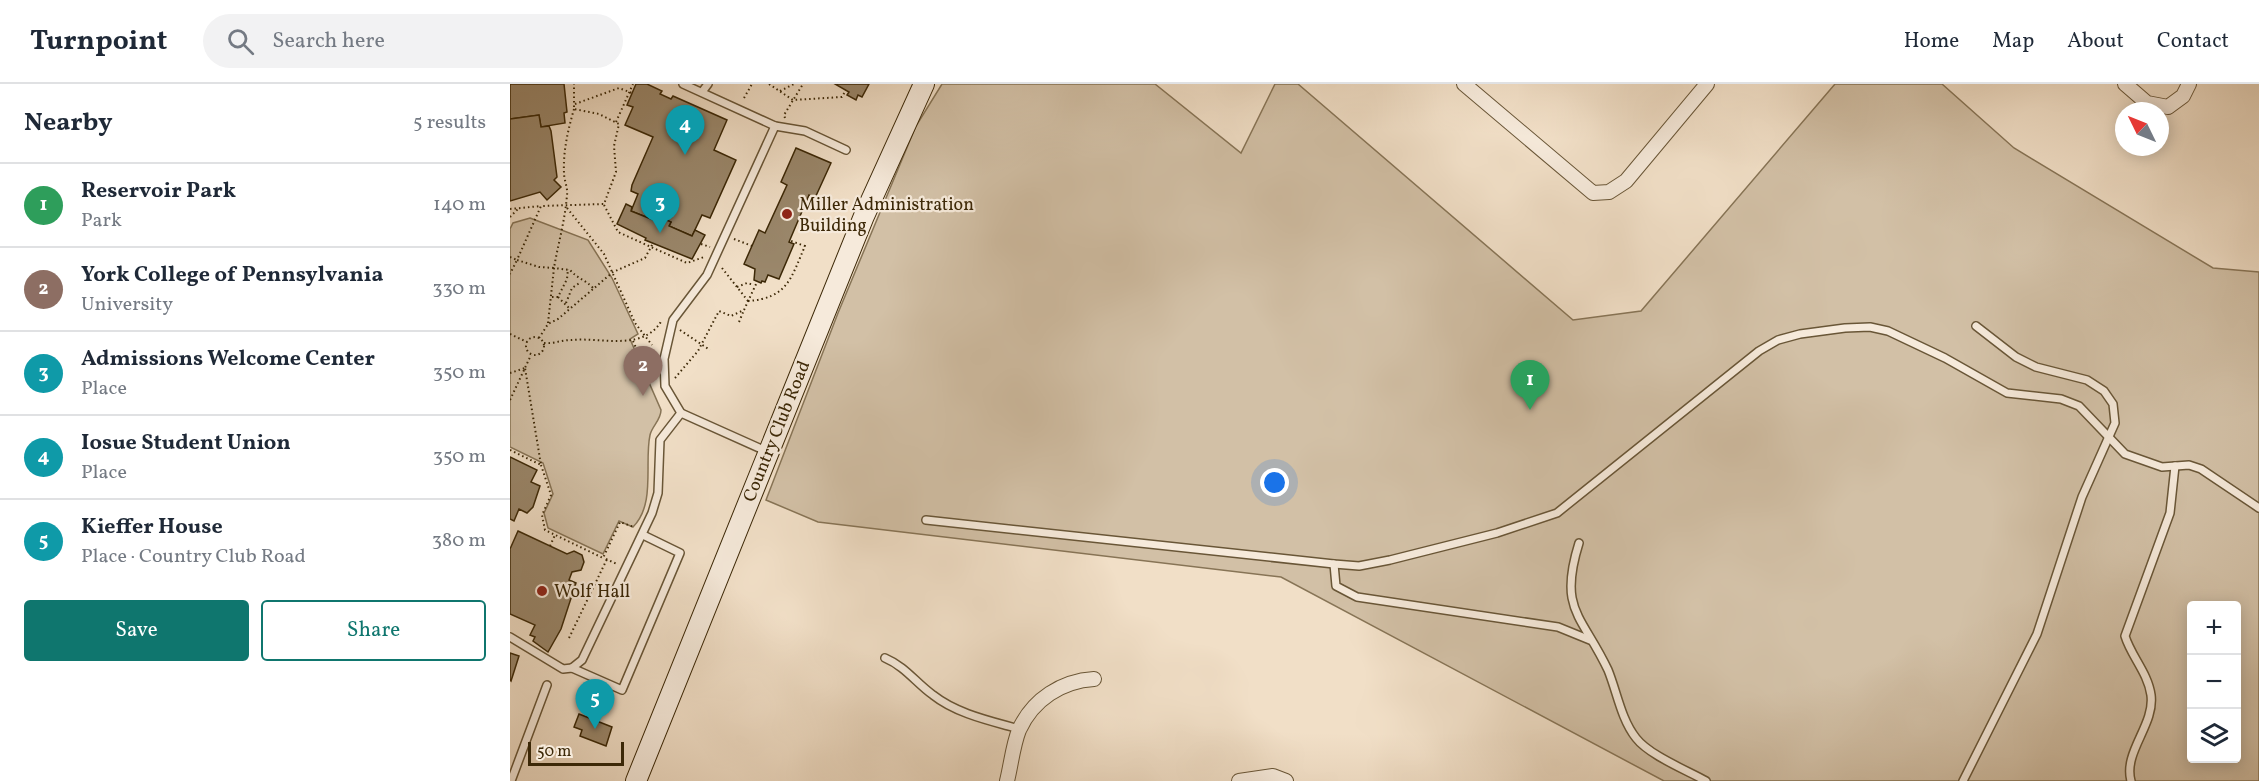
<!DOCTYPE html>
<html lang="en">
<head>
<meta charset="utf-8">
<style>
	:root { --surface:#fff; --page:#f2f2f3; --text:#1f2937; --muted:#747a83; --line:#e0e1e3; --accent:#0f766e }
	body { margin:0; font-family:Vollkorn,serif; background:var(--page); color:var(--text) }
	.controls { position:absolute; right:18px; bottom:18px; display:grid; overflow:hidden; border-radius:6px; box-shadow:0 3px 15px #0003 }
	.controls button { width:54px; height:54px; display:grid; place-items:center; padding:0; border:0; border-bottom:2px solid var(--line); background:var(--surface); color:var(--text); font:30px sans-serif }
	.compass { position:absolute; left:1605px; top:18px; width:54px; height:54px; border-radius:50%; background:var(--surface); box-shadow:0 3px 15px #0003; rotate:313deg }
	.scale { position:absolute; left:18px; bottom:15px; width:96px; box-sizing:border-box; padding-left:6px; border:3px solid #3c2807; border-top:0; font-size:16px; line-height:21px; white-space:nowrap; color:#3c2807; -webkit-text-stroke:4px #f6eadb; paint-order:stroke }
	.you { position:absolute; left:765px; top:399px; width:21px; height:21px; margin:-15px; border:4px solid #fff; border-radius:50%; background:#1a73e8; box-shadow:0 0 0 9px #1a73e833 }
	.badge { display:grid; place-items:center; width:39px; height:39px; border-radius:50%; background:var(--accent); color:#fff; font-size:20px; font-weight:700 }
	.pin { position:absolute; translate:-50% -50px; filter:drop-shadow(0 2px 3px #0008) }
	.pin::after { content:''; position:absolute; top:32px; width:21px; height:18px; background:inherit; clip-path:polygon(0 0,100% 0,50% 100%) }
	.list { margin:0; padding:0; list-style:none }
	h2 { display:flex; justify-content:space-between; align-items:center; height:78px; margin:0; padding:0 24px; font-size:26px }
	h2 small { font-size:20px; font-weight:400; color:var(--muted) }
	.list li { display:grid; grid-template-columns:39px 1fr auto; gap:18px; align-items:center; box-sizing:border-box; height:84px; padding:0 24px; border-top:2px solid var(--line) }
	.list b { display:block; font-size:22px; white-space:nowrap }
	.list p { margin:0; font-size:20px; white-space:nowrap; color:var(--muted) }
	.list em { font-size:20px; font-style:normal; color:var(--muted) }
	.actions { display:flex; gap:12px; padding:18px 24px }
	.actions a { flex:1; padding:14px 0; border:2px solid var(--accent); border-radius:6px; text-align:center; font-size:21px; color:var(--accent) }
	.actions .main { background:var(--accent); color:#fff }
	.icon { flex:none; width:33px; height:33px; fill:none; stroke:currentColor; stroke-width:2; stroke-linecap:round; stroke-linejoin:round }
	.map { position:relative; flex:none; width:1749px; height:697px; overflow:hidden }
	header { display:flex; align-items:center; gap:36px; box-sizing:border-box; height:84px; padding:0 30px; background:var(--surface); border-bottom:2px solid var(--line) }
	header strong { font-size:28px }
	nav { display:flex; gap:33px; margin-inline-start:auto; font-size:21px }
	.search { width:420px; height:54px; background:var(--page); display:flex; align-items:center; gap:15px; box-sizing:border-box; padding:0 21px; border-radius:33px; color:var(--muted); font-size:22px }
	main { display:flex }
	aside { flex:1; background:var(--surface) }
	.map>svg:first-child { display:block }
	.green { fill:#d2c0a6; stroke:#877456; stroke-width:1.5; fill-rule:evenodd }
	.building { fill:#9a876b; stroke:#3c2807; stroke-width:1.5 }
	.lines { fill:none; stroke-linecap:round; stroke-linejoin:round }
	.lane-casing { stroke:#695637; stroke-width:10 }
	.street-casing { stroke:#695637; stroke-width:16 }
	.secondary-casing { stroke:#3c2807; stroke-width:22 }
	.path { stroke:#3c2807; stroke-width:2; stroke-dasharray:1.5 3; stroke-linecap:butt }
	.lane { stroke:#f6eadb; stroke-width:7 }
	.street { stroke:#f6eadb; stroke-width:14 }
	.secondary { stroke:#f6eadb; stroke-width:20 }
	.poi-dot { fill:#8f2418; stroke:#f6eadb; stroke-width:2 }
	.labels { text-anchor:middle; stroke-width:4.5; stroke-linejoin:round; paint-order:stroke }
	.poi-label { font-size:18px; fill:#3c2807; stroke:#f6eadb; text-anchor:start }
	.street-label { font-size:18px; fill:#3c2807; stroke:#f6eadb }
</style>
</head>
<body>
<header>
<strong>Turnpoint</strong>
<div class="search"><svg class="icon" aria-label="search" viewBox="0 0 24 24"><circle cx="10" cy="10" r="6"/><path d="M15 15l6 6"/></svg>Search here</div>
<nav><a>Home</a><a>Map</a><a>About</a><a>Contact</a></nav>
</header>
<main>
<aside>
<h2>Nearby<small>5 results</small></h2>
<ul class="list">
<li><span class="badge" style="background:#2e9e5b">1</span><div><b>Reservoir Park</b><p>Park</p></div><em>140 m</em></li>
<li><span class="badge" style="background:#8d6e63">2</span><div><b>York College of Pennsylvania</b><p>University</p></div><em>330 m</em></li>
<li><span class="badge" style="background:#0f9aa8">3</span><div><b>Admissions Welcome Center</b><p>Place</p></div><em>350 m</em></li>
<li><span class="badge" style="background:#0f9aa8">4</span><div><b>Iosue Student Union</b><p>Place</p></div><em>350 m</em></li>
<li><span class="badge" style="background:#0f9aa8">5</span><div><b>Kieffer House</b><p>Place · Country Club Road</p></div><em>380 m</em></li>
</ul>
<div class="actions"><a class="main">Save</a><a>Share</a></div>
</aside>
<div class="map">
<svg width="1749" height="697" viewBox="0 0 1749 697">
	<rect width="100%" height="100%" fill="#f1dfc7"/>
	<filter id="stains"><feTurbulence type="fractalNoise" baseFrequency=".00333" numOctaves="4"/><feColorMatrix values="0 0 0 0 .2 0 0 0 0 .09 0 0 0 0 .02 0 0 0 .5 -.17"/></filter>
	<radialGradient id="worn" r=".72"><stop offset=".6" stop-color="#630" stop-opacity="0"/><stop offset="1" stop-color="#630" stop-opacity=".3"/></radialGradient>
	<g class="green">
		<path d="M432 0H645L731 69 765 0H788L1063 236 1131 227 1325 0H1432L1504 64 1703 184 1749 188V697H1154L771 493 308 438 256 416 328 229 406 42ZM1682 522H1726V674H1682Z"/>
		<path d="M20 134 78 156 102 194 128 250 120 255 151 326C151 336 142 342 140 351 134 379 146 420 123 443L109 437 93 470 38 444 34 429 43 410 33 379 0 363V145L3 139Z"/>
	</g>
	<g class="building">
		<polygon points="0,0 54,0 57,28 54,29 55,39 31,43 29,31 0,35"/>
		<polygon points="126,0 137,0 152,7 150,10 161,15 163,12 217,36 204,66 226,76 200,134 192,131 182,152 159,142 161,138 148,132 146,137 121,127 128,110 121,107 122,101 143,53 115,41 123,23 117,21"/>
		<polygon points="325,0 359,0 352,13 348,11 346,16 337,11 339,8"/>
		<polygon points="29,31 31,43 39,42 41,47 47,93 44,96 51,103 37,116 30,108 0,117 0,35"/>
		<polygon points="286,64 321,79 305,114 299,111 279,158 284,160 269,195 258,191 255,198 252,197 251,199 244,196 245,185 234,180 249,146 255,149 277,101 271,98"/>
		<polygon points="116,120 122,123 121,127 146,137 148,132 161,138 159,142 182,152 185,146 195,151 182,175 135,156 136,154 107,140"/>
		<polygon points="0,373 27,386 21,398 30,402 23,423 17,429 9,425 4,437 0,435"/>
		<polygon points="8,447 57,470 64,467 72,471 74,478 71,486 62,488 59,496 66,499 51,545 38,568 23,557 25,553 20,551 25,541 0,530 0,465"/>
		<polygon points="0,569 9,572 1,597 0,596"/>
		<polygon points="69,630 102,643 96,662 70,652 72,646 64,643"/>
	</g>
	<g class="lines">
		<defs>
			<g id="lane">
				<polyline points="173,0 265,42 295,47 336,66"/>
				<polyline points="192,8 198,0"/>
				<polyline points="258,368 171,329 155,302 154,275 163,236 197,191 265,42"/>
				<polyline points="416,436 824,480 849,482 880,476 987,449 1047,429 1249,267 1268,256 1290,250 1335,244 1360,243 1378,247 1435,274 1497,309 1551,315 1569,322 1615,370 1652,383 1679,381 1691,385 1749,424"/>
				<path d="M1069 459C1048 526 1072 531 1098 586 1107 608 1111 635 1126 654 1139 671 1176 686 1196 697"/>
				<polyline points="824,480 826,502 847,513 1048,543 1080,556"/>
				<polyline points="0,553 53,585 62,584 72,576 142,429 148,409 150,356 171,329"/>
				<path d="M375 574C396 583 405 598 423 611 447 630 481 637 509 645"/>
				<polyline points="62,584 112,606 170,469 133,451"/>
				<polyline points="1,697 37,601"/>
				<polyline points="1453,697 1527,550 1572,413 1605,339 1603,320 1594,307 1577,296 1526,283 1506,273 1466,242"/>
				<path d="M1621 697C1613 668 1645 641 1641 611 1638 589 1621 572 1615 552L1660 429 1665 382"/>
			</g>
			<g id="street">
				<polyline points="954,0 1083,109 1099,108 1116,97 1197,0"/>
				<polyline points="1615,0 1637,19 1658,23 1673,12 1679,0"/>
				<path d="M497 697C501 681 503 661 509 646 523 615 552 597 584 595"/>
				<polyline points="729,697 763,692 776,697"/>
			</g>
			<polyline id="secondary" points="126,697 354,132 414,0"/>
		</defs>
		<use href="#lane" class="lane-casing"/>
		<use href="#street" class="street-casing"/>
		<use href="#secondary" class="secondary-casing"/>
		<g class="path">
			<polyline points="259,0 283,16 332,13 336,6"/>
			<polyline points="270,7 284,0"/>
			<polyline points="234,14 242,0"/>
			<polyline points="65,20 109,4 122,9"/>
			<path d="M64 25C58 46 53 67 54 89 54 96 58 104 57 111 55 137 48 160 44 184L29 183 7 176 31 122 94 120 106 88 104 62 109 40 89 30 64 25V0"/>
			<polyline points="275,34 274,31 293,0"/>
			<polyline points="106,38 123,0"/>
			<polyline points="94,121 108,148 141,163 143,159"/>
			<polyline points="57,124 94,170 125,239 142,261"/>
			<polyline points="0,125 31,122"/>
			<polyline points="0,133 9,124"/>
			<polyline points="224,155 242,162"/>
			<polyline points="191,160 200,163"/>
			<polyline points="0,173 7,176 0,190"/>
			<polyline points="212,184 238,217"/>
			<polyline points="227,203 237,199 244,201"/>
			<polyline points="42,213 48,213 57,195 58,185"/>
			<polyline points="48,213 60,225"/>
			<path d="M238 217C278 214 281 194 295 162L281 157 280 159"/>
			<polyline points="56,219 62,204 71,198"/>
			<polyline points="229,238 234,226"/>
			<path d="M38 239 44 184 60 186C68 195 76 196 83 204"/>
			<polyline points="170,246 200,266"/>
			<polyline points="0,250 17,258"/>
			<circle cx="25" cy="262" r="9"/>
			<polyline points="29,254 38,240 48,235 103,188 135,174 141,163 177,179 194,173"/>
			<polyline points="123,257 137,289"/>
			<path d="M34 259C43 260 52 256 61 256 91 253 134 268 152 236"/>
			<polyline points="0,289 15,284"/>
			<polyline points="165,294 188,267 209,227 221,232 234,226 247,198"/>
			<polyline points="140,296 141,296"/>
			<polyline points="0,316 21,271"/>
			<polyline points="0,366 31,381 15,284"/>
			<polyline points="31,381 41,411 32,431 35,446 93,474 110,438 124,443"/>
			<polyline points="40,462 45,451"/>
			<polyline points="96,475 107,480"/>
			<polyline points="59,554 97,475"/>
		</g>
		<use href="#lane" class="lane"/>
		<use href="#street" class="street"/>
		<use href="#secondary" class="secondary"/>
	</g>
	<g class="poi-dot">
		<circle cx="277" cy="130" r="6"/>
		<circle cx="32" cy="507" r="6"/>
	</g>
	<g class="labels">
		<g class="poi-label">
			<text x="289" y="126">Miller Administration<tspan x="289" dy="21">Building</tspan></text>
			<text x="44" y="513">Wolf Hall</text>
		</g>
		<g class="street-label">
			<text transform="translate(266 347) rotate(-68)" y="6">Country Club Road</text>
		</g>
	</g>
	<rect width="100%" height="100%" filter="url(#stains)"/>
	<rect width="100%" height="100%" fill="url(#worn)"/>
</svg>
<div class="controls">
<button>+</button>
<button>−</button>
<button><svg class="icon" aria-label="layers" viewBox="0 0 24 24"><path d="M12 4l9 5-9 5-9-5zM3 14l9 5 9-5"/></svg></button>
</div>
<svg class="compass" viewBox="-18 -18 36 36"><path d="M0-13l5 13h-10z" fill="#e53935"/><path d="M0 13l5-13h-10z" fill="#747a83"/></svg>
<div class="scale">50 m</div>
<div class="you"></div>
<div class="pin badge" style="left:1020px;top:326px;background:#2e9e5b">1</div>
<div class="pin badge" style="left:133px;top:312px;background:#8d6e63">2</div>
<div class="pin badge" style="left:150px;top:149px;background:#0f9aa8">3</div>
<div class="pin badge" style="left:175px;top:71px;background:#0f9aa8">4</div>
<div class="pin badge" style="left:85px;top:645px;background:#0f9aa8">5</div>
</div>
</main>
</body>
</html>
